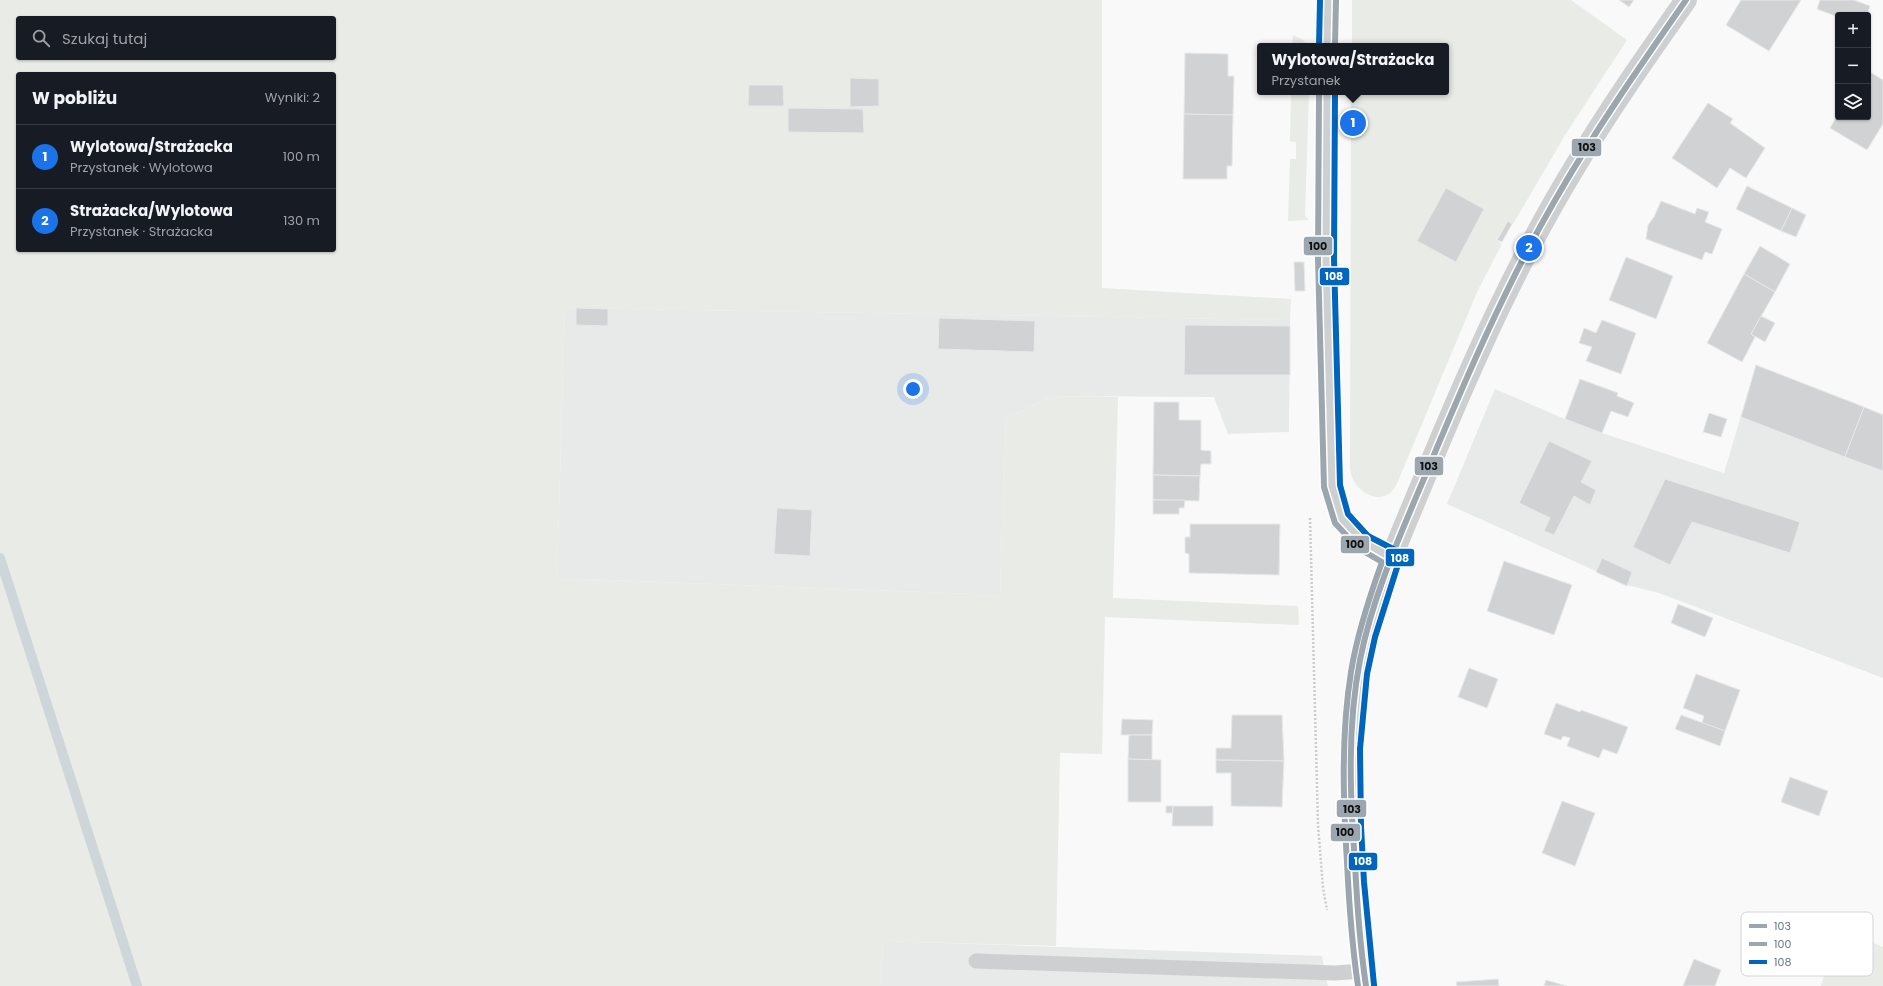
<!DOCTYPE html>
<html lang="pl">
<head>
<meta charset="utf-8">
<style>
	:root { --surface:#171b24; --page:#242831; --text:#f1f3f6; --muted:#9ea1a6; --line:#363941; --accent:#1a73e8 }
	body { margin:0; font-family:Poppins,sans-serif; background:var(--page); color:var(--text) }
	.controls { position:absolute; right:12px; top:12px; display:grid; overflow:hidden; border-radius:4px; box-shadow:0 1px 3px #0004 }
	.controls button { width:36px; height:36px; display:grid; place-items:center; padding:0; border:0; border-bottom:1px solid var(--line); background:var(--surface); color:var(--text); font:20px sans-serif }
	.you { position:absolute; left:913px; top:389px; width:14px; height:14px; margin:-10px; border:3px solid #fff; border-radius:50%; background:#1a73e8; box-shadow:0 0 0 6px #1a73e833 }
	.badge { display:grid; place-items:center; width:26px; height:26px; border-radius:50%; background:var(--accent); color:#fff; font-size:13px; font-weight:700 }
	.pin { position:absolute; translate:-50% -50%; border:2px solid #fff; box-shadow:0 1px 4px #0006 }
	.popup { position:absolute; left:1257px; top:43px; width:192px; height:52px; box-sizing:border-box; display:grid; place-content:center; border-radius:4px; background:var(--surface); filter:drop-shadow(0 1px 3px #0005); font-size:13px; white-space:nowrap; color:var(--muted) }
	.popup b { font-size:15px; color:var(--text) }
	.popup::after { content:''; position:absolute; left:50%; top:100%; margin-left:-8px; border:8px solid transparent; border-top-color:var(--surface) }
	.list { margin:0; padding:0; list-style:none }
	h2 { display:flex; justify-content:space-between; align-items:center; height:52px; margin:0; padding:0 16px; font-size:17px }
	h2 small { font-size:13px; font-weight:400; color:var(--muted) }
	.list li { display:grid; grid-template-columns:26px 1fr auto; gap:12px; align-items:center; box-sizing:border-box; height:64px; padding:0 16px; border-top:1px solid var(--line) }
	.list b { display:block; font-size:15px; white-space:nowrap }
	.list p { margin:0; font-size:13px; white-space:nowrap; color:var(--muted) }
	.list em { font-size:13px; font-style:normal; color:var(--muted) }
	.icon { flex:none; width:22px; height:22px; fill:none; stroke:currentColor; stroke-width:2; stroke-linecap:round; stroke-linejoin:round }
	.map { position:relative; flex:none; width:1883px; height:986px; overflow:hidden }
	.search { position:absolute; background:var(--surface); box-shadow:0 1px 3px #0004; left:16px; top:16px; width:320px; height:44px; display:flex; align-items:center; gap:10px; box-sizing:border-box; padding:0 14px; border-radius:4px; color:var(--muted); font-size:15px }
	.panel { position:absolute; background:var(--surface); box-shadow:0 1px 3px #0004; left:16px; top:72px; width:320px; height:180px; border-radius:4px }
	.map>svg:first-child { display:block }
	.built { fill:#e8e9e9 }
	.green { fill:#e8ebe6; fill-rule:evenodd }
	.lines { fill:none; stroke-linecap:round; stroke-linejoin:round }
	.stream { stroke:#ced6d9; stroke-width:10 }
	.building { fill:#d0d2d3; stroke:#e8e8e8 }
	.path { stroke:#cbcccd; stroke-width:2.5; stroke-dasharray:2 2; stroke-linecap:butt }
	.service { stroke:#cecfd0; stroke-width:15 }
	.tertiary { stroke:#cecfd0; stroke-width:22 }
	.bus-1-casing { stroke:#fff; stroke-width:9 }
	.bus-2-casing { stroke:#fff; stroke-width:9 }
	.bus-3-casing { stroke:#fff; stroke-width:9 }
	.bus-1 { stroke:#9ba6ae; stroke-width:6 }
	.bus-2 { stroke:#9ba6ae; stroke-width:6 }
	.bus-3 { stroke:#0065bd; stroke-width:6 }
	.key { fill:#fff; stroke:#d1d6da; stroke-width:1 }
	.key-label { font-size:11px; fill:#657683 }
	.line-badge { stroke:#fff; stroke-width:1.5 }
	.badge-label { font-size:11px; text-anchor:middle; font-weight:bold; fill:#fff }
	.pale-badge-label { font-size:11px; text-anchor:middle; font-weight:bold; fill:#111 }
</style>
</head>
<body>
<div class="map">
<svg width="1883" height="986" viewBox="0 0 1883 986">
	<rect width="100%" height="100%" fill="#f9f9f9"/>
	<g class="built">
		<polygon points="565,308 1290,320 1289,432 1228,434 1214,397 1050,396 1005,420 1000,595 557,578"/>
		<polygon points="1756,365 1883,414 1883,678 1659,593 1627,585 1447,504 1495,389 1565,419 1602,433 1724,473"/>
		<polygon points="883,941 1322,956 1328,986 881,986"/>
	</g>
	<g class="green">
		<path d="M0 0H1102V288L1291 299 1290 320 565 308 557 578 1000 595 1005 420 1050 396 1118 397 1113 598 1298 606 1299 625 1105 617 1102 754 1060 753 1056 946 883 941 881 986H0ZM18 18H334V58H18ZM18 74H334V250H18Z"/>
		<path d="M1352 0H1571L1627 40 1567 132 1513 224 1508 221 1496 240 1502 244 1478 290 1401 474C1399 479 1396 487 1392 491 1381 503 1363 495 1355 483 1352 479 1351 473 1350 468L1351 92H1446V46H1352Z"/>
		<polygon points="1293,35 1302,39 1308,46 1292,46"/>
		<polygon points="1291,92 1309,92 1305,216 1309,220 1288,221 1290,159 1296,159 1296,142 1290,141"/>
		<polygon points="1839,929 1883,947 1883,986 1821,986"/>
	</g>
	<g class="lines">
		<polyline class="stream" points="0,558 137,986"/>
	</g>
	<g class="building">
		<polygon points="1619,0 1634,0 1629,7"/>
		<polygon points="1741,0 1801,0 1769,51 1726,25"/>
		<polygon points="1820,0 1854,0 1870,6 1867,15 1838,15 1838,17 1817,9"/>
		<polygon points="1185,53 1228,54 1228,76 1234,76 1233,115 1184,114"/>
		<polygon points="1868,71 1883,80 1883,124 1867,150 1830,128 1838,114 1838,117 1868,117"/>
		<polygon points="850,78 879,79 879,106 850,107"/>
		<polygon points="749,85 783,85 784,106 748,106"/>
		<polygon points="1708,103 1733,119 1730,123 1765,148 1746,178 1730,168 1717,188 1672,158"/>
		<polygon points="788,108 863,109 864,133 788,132"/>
		<polygon points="1184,114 1233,115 1232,166 1227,166 1227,179 1183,179"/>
		<polygon points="1747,186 1792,208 1781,231 1736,209"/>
		<polygon points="1446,188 1484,209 1456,262 1417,241"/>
		<polygon points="1661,201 1695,214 1697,208 1709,212 1705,222 1722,229 1712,254 1705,252 1702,260 1646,239 1648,225 1654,217"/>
		<polygon points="1792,208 1806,215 1796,237 1781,231"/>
		<polygon points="1508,221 1512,224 1502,242 1497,240"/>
		<polygon points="1760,246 1790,264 1775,292 1744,274"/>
		<polygon points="1626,257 1673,276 1656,319 1609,300"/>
		<polygon points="1294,262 1304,262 1305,291 1295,291"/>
		<polygon points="1744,274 1775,292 1751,334 1755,337 1742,362 1707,343"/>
		<polygon points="576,308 608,309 608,326 576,325"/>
		<polygon points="1761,316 1775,323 1765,342 1751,334"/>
		<polygon points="939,318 1035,321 1034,352 938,349"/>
		<polygon points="1602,320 1636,333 1621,374 1586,361 1592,347 1579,343 1584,328 1596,333"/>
		<polygon points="1185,325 1290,326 1290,375 1184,375"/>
		<polygon points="1756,365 1864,407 1845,457 1741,417"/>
		<polygon points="1580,379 1618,393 1617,396 1634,403 1628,417 1611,411 1602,433 1565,419"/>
		<polygon points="1154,402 1179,402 1179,420 1201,420 1201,450 1211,451 1211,464 1201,464 1200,476 1153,475"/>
		<polygon points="1864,407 1883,415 1883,471 1845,457"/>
		<polygon points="1709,413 1727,419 1721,437 1703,432"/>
		<polygon points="1549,441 1592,461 1581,482 1596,490 1590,505 1574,496 1554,535 1544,531 1550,518 1519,503"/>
		<polygon points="1153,475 1200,476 1199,501 1153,500"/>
		<polygon points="1665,479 1800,522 1790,553 1692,522 1670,565 1633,547"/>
		<polygon points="1153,500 1185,500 1184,508 1179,508 1179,514 1153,514"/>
		<polygon points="777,508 812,510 810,556 774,554"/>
		<polygon points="1190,524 1280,524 1279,575 1189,573 1189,554 1185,553 1185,537 1190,537"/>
		<polygon points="1602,558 1632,572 1627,586 1596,572"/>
		<polygon points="1504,561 1572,585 1554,635 1487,611"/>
		<polygon points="1678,604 1713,618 1705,637 1671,623"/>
		<polygon points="1469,668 1498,679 1487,708 1458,697"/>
		<polygon points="1696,674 1740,690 1725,731 1702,723 1704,716 1683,708"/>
		<polygon points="1556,703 1580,712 1581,710 1628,727 1617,754 1603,749 1599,758 1567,746 1570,738 1563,736 1561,740 1544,734"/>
		<polygon points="1232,715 1282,715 1284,761 1216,760 1216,748 1231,748"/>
		<polygon points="1681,715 1725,731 1720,746 1675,729"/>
		<polygon points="1122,719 1153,720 1152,735 1121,735"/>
		<polygon points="1129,735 1152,735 1152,760 1128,759"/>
		<polygon points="1128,759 1161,760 1161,802 1128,802"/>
		<polygon points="1216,760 1284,761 1282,807 1231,806 1231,773 1216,773"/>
		<polygon points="1790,777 1828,791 1819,816 1781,802"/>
		<polygon points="1562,801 1595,813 1575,866 1542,853"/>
		<polygon points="1166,806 1173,806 1172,813 1166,813"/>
		<polygon points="1173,806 1213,806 1213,826 1172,826"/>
		<polygon points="1694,959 1721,970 1715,986 1683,986"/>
		<polygon points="1498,979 1499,986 1457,986 1456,982"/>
		<polygon points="1546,980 1567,986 1544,986"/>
	</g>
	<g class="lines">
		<polyline class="path" points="1310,518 1318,825 1323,888 1327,910"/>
		<polyline class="service" points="976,961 1335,973 1363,971"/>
		<g class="tertiary">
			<polyline points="1327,46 1328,0"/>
			<polyline points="1327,92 1326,259 1332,486 1341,518 1363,542 1392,558"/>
			<path d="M1366 986C1360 947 1357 908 1355 869 1350 799 1347 729 1360 660 1373 595 1401 535 1426 474 1470 368 1516 263 1576 165 1610 108 1648 54 1686 0"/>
		</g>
		<defs>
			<path id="bus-1" d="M1366 986C1360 945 1357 904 1355 863 1350 796 1347 727 1360 660 1373 594 1402 531 1428 469 1466 378 1505 287 1554 202 1594 132 1640 66 1686 0"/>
			<g id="bus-2">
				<polyline points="1335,46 1336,0"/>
				<path d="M1319 92 1318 259 1324 487 1335 523 1358 548 1382 562C1369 598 1357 634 1351 672 1341 735 1343 799 1347 862 1349 904 1352 945 1358 986"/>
			</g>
			<g id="bus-3">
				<polyline points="1319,46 1320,0"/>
				<polyline points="1335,92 1334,259 1340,485 1348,514 1368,536 1397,551 1400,558 1375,637 1367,674 1360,749 1361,826 1364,882 1374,985"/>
			</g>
		</defs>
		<use href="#bus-1" class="bus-1-casing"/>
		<use href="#bus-2" class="bus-2-casing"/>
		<use href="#bus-3" class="bus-3-casing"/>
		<use href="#bus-1" class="bus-1"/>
		<use href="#bus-2" class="bus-2"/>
		<use href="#bus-3" class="bus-3"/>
	</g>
	<rect x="1741" y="912" width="132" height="64" rx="6" class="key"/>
	<rect x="1749" y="924" width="18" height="4" fill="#9ba6ae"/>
	<rect x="1749" y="942" width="18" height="4" fill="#9ba6ae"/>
	<rect x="1749" y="960" width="18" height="4" fill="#0065bd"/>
	<g class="key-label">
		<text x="1774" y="930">103</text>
		<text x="1774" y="948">100</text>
		<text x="1774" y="966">108</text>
	</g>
	<g class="line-badge">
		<rect x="1571" y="138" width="31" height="19" rx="4" fill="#9ba6ae"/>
		<rect x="1303" y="236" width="30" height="20" rx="4" fill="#9ba6ae"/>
		<rect x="1319" y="267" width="31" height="19" rx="4" fill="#0065bd"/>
		<rect x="1414" y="456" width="30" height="20" rx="4" fill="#9ba6ae"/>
		<rect x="1340" y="535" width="30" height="19" rx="4" fill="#9ba6ae"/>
		<rect x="1385" y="548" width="30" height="19" rx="4" fill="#0065bd"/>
		<rect x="1336" y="799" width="31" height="19" rx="4" fill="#9ba6ae"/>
		<rect x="1330" y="823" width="31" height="19" rx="4" fill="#9ba6ae"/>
		<rect x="1348" y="852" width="30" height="19" rx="4" fill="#0065bd"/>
	</g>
	<g class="badge-label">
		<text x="1334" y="280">108</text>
		<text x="1400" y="562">108</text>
		<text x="1363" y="865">108</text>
	</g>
	<g class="pale-badge-label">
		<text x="1587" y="151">103</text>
		<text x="1318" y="250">100</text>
		<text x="1429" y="470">103</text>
		<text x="1355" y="548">100</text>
		<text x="1352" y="813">103</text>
		<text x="1345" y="836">100</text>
	</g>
</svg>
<div class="controls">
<button>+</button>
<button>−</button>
<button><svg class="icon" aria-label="layers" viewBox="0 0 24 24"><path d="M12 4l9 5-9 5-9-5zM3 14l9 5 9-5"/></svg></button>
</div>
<div class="you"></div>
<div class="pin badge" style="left:1353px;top:123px">1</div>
<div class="popup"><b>Wylotowa/Strażacka</b>Przystanek</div>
<div class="pin badge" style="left:1529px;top:248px">2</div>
<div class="search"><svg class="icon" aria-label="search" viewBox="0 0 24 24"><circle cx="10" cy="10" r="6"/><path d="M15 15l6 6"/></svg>Szukaj tutaj</div>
<section class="panel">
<h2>W pobliżu<small>Wyniki: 2</small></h2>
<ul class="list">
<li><span class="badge">1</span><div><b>Wylotowa/Strażacka</b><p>Przystanek · Wylotowa</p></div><em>100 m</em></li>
<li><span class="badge">2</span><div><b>Strażacka/Wylotowa</b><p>Przystanek · Strażacka</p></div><em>130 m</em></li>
</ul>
</section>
</div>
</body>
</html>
